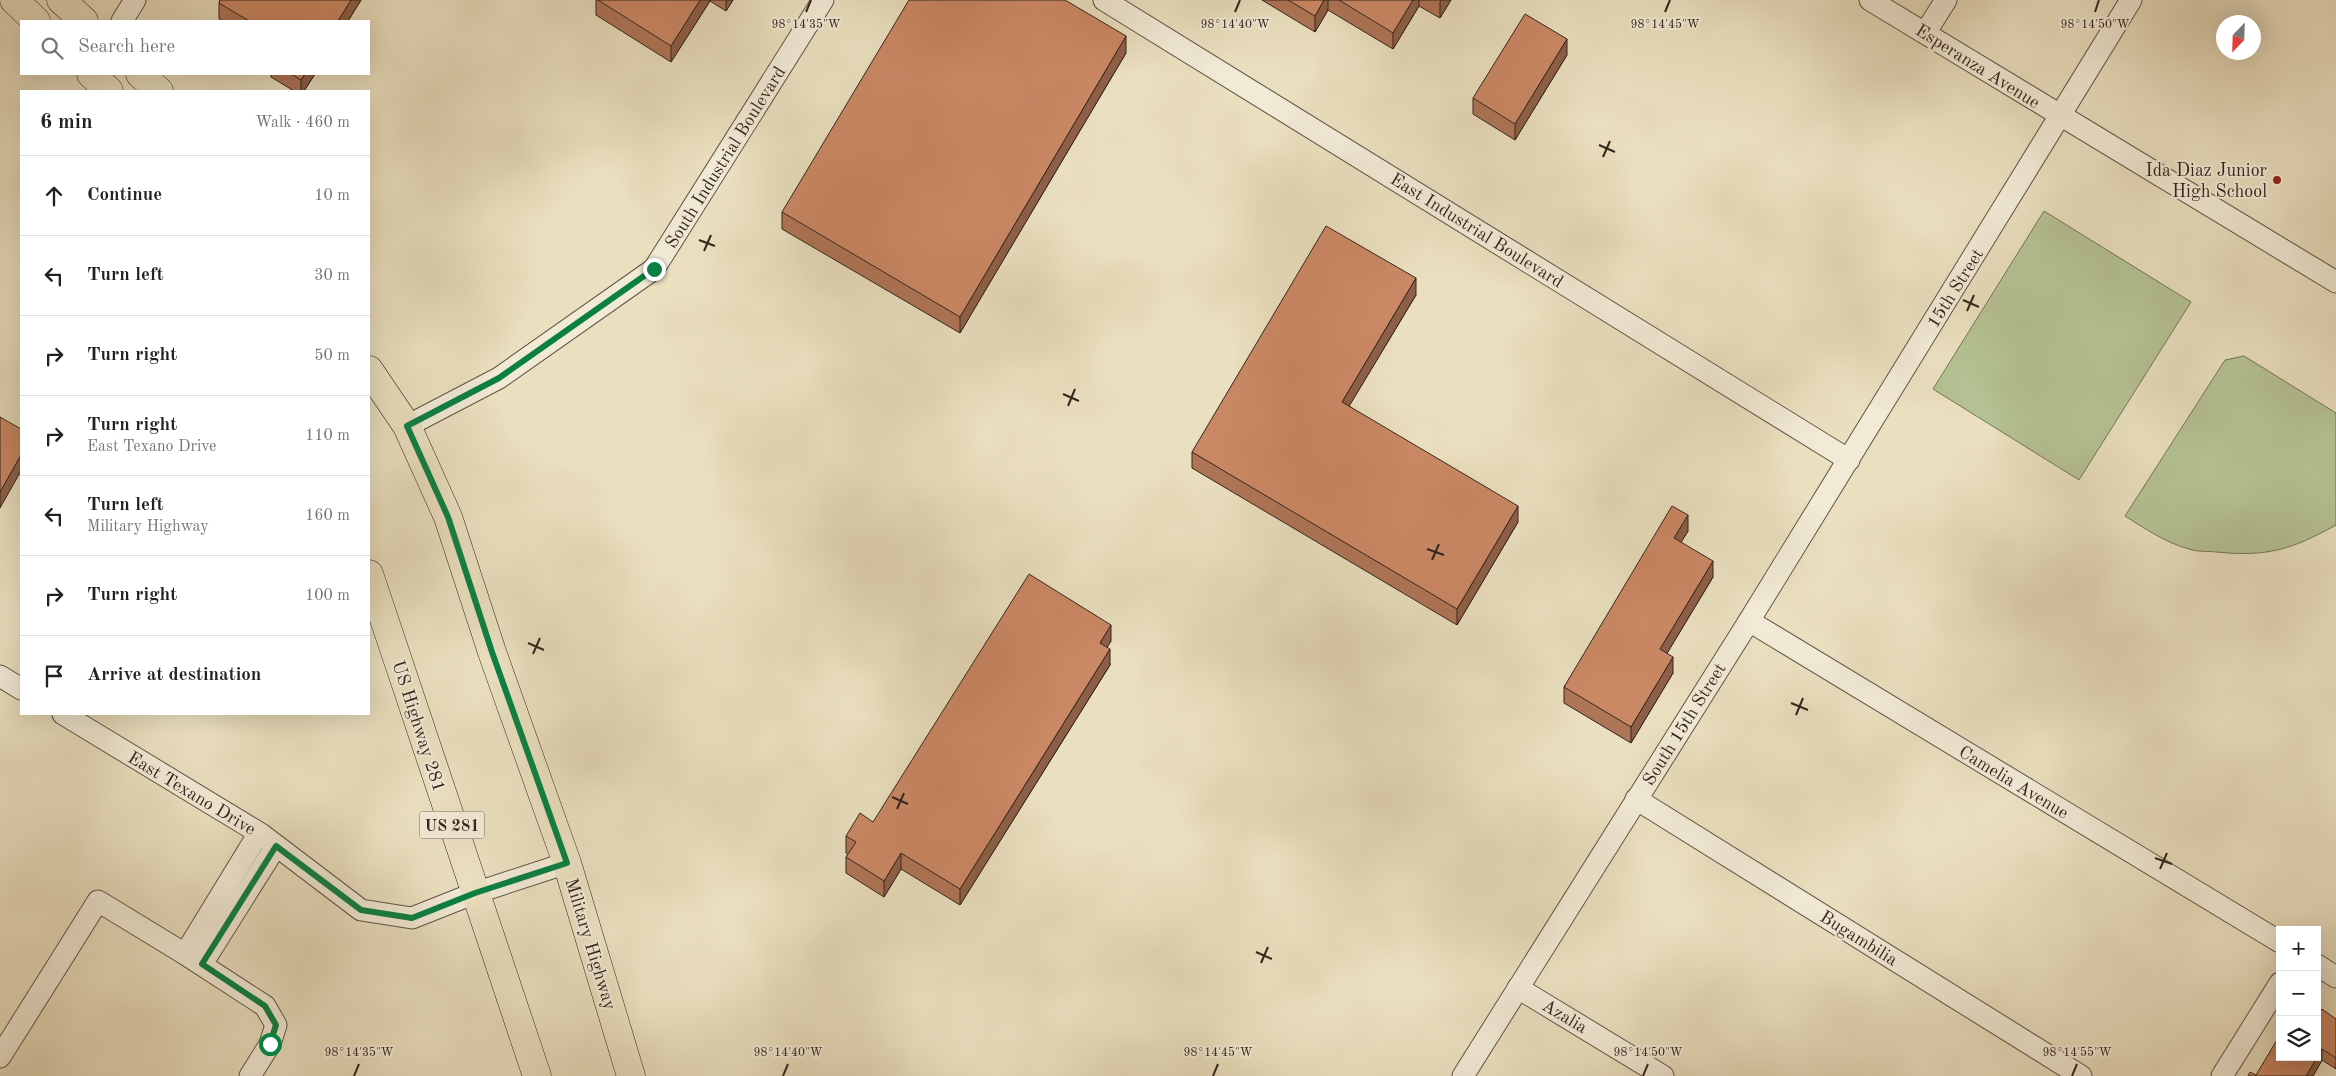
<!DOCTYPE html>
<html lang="en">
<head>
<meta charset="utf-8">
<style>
	:root { --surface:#fff; --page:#f6f6f6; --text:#222; --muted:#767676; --line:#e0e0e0 }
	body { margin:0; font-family:"Old Standard TT",serif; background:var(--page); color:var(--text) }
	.controls { position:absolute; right:15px; bottom:15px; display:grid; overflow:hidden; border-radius:0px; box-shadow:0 5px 20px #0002 }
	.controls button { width:45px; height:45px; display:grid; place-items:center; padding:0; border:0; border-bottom:1px solid var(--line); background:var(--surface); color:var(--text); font:25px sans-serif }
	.compass { position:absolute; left:2216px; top:15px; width:45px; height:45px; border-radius:50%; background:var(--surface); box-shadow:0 5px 20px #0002; rotate:203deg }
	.stop { position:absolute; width:15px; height:15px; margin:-11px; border:4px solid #0b8043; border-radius:50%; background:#fff }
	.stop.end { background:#0b8043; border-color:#fff; box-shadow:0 1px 5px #0008 }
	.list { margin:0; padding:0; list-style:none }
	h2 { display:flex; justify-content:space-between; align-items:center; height:65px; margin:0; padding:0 20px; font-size:21px }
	h2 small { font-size:16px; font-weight:400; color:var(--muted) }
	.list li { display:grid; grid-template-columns:32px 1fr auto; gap:15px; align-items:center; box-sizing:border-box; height:80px; padding:0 20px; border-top:1px solid var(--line) }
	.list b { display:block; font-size:19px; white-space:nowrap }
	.list p { margin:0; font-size:16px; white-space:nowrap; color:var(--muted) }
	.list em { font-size:16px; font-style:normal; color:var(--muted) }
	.icon { flex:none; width:28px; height:28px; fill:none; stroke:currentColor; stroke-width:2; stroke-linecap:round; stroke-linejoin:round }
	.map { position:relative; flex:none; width:2336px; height:1076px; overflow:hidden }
	.search { position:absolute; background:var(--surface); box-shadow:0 5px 20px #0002; left:20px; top:20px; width:350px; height:55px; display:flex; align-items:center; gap:12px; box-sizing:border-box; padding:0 18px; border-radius:0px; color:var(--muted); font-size:19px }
	.panel { position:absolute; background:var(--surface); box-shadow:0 5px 20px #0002; left:20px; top:90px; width:350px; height:625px; border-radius:0px }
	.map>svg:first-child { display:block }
	.green { fill:#b5c293; stroke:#747458 }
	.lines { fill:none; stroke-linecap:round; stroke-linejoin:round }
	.minor-casing { stroke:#615446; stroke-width:23 }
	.primary-casing { stroke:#33251e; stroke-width:29 }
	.minor { stroke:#f1ead5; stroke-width:21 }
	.primary { stroke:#eadfbf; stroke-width:28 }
	.wall { fill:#af7557; stroke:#33251e }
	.shaded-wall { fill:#8e5f47; stroke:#33251e }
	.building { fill:#cb8865; stroke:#33251e }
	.route { stroke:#0b8043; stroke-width:6 }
	.ticks { fill:none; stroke:#33251e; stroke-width:2 }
	.poi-dot { fill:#8f2418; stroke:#f1ead5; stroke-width:2 }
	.labels { text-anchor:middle; stroke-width:4; stroke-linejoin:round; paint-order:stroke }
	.shield { fill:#f1ead5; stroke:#6c6055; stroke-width:1 }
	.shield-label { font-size:16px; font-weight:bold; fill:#33251e }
	.street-label { font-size:18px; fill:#33251e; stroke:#f1ead5 }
	.poi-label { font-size:18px; fill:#33251e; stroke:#f1ead5; text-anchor:end }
	.ticks-label { font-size:12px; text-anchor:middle; fill:#33251e; stroke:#f1ead5; stroke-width:4; stroke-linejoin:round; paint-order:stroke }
</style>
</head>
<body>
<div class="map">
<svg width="2336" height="1076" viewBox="0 0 2336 1076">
	<rect width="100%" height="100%" fill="#eadfbf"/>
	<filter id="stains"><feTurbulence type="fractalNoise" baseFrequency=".004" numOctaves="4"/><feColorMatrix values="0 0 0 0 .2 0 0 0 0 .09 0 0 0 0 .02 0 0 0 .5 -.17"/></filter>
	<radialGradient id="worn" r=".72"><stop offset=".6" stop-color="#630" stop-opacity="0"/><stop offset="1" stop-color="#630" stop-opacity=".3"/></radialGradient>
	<g class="green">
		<polygon points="2044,211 2191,302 2079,480 1933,389"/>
		<path d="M2244 356 2336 413V525C2291 550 2267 557 2216 552 2207 551 2197 552 2189 549 2166 543 2144 528 2125 516L2225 360Z"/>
	</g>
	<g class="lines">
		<defs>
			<g id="minor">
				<polyline points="1104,0 1849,460"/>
				<polyline points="1870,0 2336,282"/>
				<polyline points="122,21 135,0"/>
				<polyline points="1925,33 1946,0"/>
				<polyline points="407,426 499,378 654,269 823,0"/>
				<polyline points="1749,621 2280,942"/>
				<polyline points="0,676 21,689"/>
				<polyline points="63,714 261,834 361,910 412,918 475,893 567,863"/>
				<polyline points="1636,799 2081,1076"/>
				<polyline points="185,954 259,833"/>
				<polyline points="202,964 276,846"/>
				<polyline points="2317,965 2336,977"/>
				<polyline points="1518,988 1663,1076"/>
				<polyline points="0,1057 98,901 185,954 265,1006 276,1025 270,1044 250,1076"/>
				<polyline points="1463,1076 1749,621 2131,0"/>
				<polyline points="2222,1076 2280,983"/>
			</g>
			<g id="primary">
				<polyline points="14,0 36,21"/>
				<polyline points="61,0 84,21"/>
				<polyline points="91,74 109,91"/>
				<polyline points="140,74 159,91"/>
				<polyline points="369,370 407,426 448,517 492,652 567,863 631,1076"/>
				<polyline points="369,574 537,1076"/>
			</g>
		</defs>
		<use href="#minor" class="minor-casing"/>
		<use href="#primary" class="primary-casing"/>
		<use href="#minor" class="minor"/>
		<use href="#primary" class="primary"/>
	</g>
	<g class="wall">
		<polygon points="220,0 361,0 348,21 223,21 219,19 219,3"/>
		<polygon points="596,0 733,0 726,11 710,1 671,62 596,15"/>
		<polygon points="1262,0 1451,0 1440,18 1419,6 1393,49 1328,10 1315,32"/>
		<polygon points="1126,53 960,333 782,229 782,212"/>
		<polygon points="1567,55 1515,140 1473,114 1473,98"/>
		<polygon points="271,74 315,74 304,91 294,91 271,77"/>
		<polygon points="1416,295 1349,406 1518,522 1457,625 1192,468 1192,452"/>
		<polygon points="1688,531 1681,542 1713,577 1667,653 1673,673 1631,743 1564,703 1564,687"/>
		<polygon points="1111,641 1107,647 1110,665 960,905 901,869 884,897 846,873 846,857 848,854 846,853 846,836 873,822"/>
		<polygon points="2336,1019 2336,1069 2322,1060 2313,1076 2248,1076 2256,1075"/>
	</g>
	<g class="shaded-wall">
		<polygon points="351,0 361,0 348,21 338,21"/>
		<polygon points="700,0 710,0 710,1 671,62 671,46"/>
		<polygon points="726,0 733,0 726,11"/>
		<polygon points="1324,0 1328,0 1328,10 1315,32 1315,16"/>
		<polygon points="1413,0 1419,0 1419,6 1393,49 1393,33"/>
		<polygon points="1441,0 1451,0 1440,18 1440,2"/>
		<polygon points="1126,36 1126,53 960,333 960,317"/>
		<polygon points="1567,39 1567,55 1515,140 1515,124"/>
		<polygon points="305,74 315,74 304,91 301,91 301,80"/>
		<polygon points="1416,278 1416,295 1342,418 1342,402"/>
		<polygon points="21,455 21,471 0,508 0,492"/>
		<polygon points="1518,506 1518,522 1457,625 1457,609"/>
		<polygon points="1688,515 1688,531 1674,554 1674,538"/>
		<polygon points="1713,561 1713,577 1660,665 1660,649"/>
		<polygon points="1111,625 1111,641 1100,659 1100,643"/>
		<polygon points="1110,649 1110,665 960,905 960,889"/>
		<polygon points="1673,657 1673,673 1631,743 1631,727"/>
		<polygon points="901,853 901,869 884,897 884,881"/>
		<polygon points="2322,1049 2322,1060 2313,1076 2306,1076"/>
	</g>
	<g class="building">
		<polygon points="220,0 351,0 338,21 249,21 219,3"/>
		<polygon points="598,0 700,0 671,46"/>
		<polygon points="909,0 1065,0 1126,36 960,317 782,212"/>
		<polygon points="1288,0 1324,0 1315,16"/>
		<polygon points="1339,0 1413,0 1393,33"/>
		<polygon points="1525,14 1567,39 1515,124 1473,98"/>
		<polygon points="291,74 305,74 301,80"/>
		<polygon points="1326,226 1416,278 1342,402 1518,506 1457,609 1192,452"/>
		<polygon points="0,417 21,429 21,455 0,492"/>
		<polygon points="1672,506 1688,515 1674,538 1713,561 1660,649 1673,657 1631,727 1564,687"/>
		<polygon points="1029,574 1111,625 1100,643 1110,649 960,889 901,853 884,881 846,857 856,842 846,836 860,813 873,822"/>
		<polygon points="2322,1009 2336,1019 2336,1058 2322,1049 2306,1076 2248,1076 2250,1072 2256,1075 2280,1035 2280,1057 2317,1057 2317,1017"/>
	</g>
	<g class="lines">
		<polyline class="route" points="270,1044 276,1025 265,1006 202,964 276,846 361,910 412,918 475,893 567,863 492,652 448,517 407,426 499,378 654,269"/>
	</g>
	<path class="ticks" d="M806 12 811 0M1235 12 1240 0M1665 12 1670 0M2095 12 2099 0M1599 145 1615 152M1603 157 1610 141M699 240 715 246M704 251 711 235M1963 300 1979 307M1967 311 1974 295M1063 394 1079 401M1068 406 1075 389M1427 549 1444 555M1432 560 1439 544M528 643 544 650M533 654 540 638M1791 703 1808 710M1796 715 1803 698M892 797 908 804M897 809 904 793M2155 858 2172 864M2160 869 2167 853M1256 952 1272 959M1261 963 1268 947M354 1076 359 1064M783 1076 788 1064M1213 1076 1218 1064M1643 1076 1648 1064M2072 1076 2077 1064"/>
	<circle class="poi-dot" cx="2277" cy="180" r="5"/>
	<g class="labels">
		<rect class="shield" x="419.5" y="811.5" width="65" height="27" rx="4"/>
		<g class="shield-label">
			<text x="452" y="831">US 281</text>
		</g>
		<g class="street-label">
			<text transform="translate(1978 66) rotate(32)" y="6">Esperanza Avenue</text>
			<text transform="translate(725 157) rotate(-58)" y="6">South Industrial Boulevard</text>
			<text transform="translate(1477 230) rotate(32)" y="6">East Industrial Boulevard</text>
			<text transform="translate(1955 288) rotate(-58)" y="6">15th Street</text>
			<text transform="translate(1684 724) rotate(-58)" y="6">South 15th Street</text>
			<text transform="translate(419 726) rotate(72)" y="6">US Highway 281</text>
			<text transform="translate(2014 782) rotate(31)" y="6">Camelia Avenue</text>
			<text transform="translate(192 793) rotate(31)" y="6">East Texano Drive</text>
			<text transform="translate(1859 938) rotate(32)" y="6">Bugambilia</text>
			<text transform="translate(591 944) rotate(73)" y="6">Military Highway</text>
			<text transform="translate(1565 1016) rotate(31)" y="6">Azalia</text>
		</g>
		<g class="poi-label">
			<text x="2267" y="176">Ida Diaz Junior<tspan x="2267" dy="21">High School</tspan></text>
		</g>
	</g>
	<g class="ticks-label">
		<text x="1665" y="28">98°14'45"W</text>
		<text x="2095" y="28">98°14'50"W</text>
		<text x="806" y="28">98°14'35"W</text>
		<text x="1235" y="28">98°14'40"W</text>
		<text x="359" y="1056">98°14'35"W</text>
		<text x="788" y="1056">98°14'40"W</text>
		<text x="1218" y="1056">98°14'45"W</text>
		<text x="1648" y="1056">98°14'50"W</text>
		<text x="2077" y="1056">98°14'55"W</text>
	</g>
	<rect width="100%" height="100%" filter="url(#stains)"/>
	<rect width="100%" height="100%" fill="url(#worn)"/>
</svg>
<div class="controls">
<button>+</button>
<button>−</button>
<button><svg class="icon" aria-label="layers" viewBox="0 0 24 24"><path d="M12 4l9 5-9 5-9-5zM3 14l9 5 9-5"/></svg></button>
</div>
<svg class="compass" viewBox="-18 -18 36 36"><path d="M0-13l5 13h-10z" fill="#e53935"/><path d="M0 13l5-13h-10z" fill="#767676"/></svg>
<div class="stop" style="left:270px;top:1044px"></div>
<div class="stop end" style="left:654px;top:269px"></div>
<div class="search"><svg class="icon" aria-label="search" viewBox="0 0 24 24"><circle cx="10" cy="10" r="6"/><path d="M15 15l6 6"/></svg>Search here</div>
<section class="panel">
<h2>6 min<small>Walk · 460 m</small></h2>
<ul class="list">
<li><svg class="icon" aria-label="ahead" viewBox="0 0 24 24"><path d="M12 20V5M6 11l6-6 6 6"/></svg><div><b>Continue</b></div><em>10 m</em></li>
<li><svg class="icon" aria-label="left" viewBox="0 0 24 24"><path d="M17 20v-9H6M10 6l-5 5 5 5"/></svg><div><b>Turn left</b></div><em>30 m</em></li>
<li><svg class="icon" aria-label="right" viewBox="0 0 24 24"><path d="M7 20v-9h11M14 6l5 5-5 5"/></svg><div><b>Turn right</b></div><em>50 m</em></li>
<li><svg class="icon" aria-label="right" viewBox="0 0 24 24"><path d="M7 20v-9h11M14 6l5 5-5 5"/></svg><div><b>Turn right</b><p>East Texano Drive</p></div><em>110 m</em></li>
<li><svg class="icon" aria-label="left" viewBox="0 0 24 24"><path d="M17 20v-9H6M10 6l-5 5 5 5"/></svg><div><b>Turn left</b><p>Military Highway</p></div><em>160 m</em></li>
<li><svg class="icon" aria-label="right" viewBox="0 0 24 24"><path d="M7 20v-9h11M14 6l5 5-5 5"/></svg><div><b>Turn right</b></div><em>100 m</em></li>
<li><svg class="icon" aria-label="arrive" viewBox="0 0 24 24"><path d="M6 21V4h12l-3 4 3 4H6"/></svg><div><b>Arrive at destination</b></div></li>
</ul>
</section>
</div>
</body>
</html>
